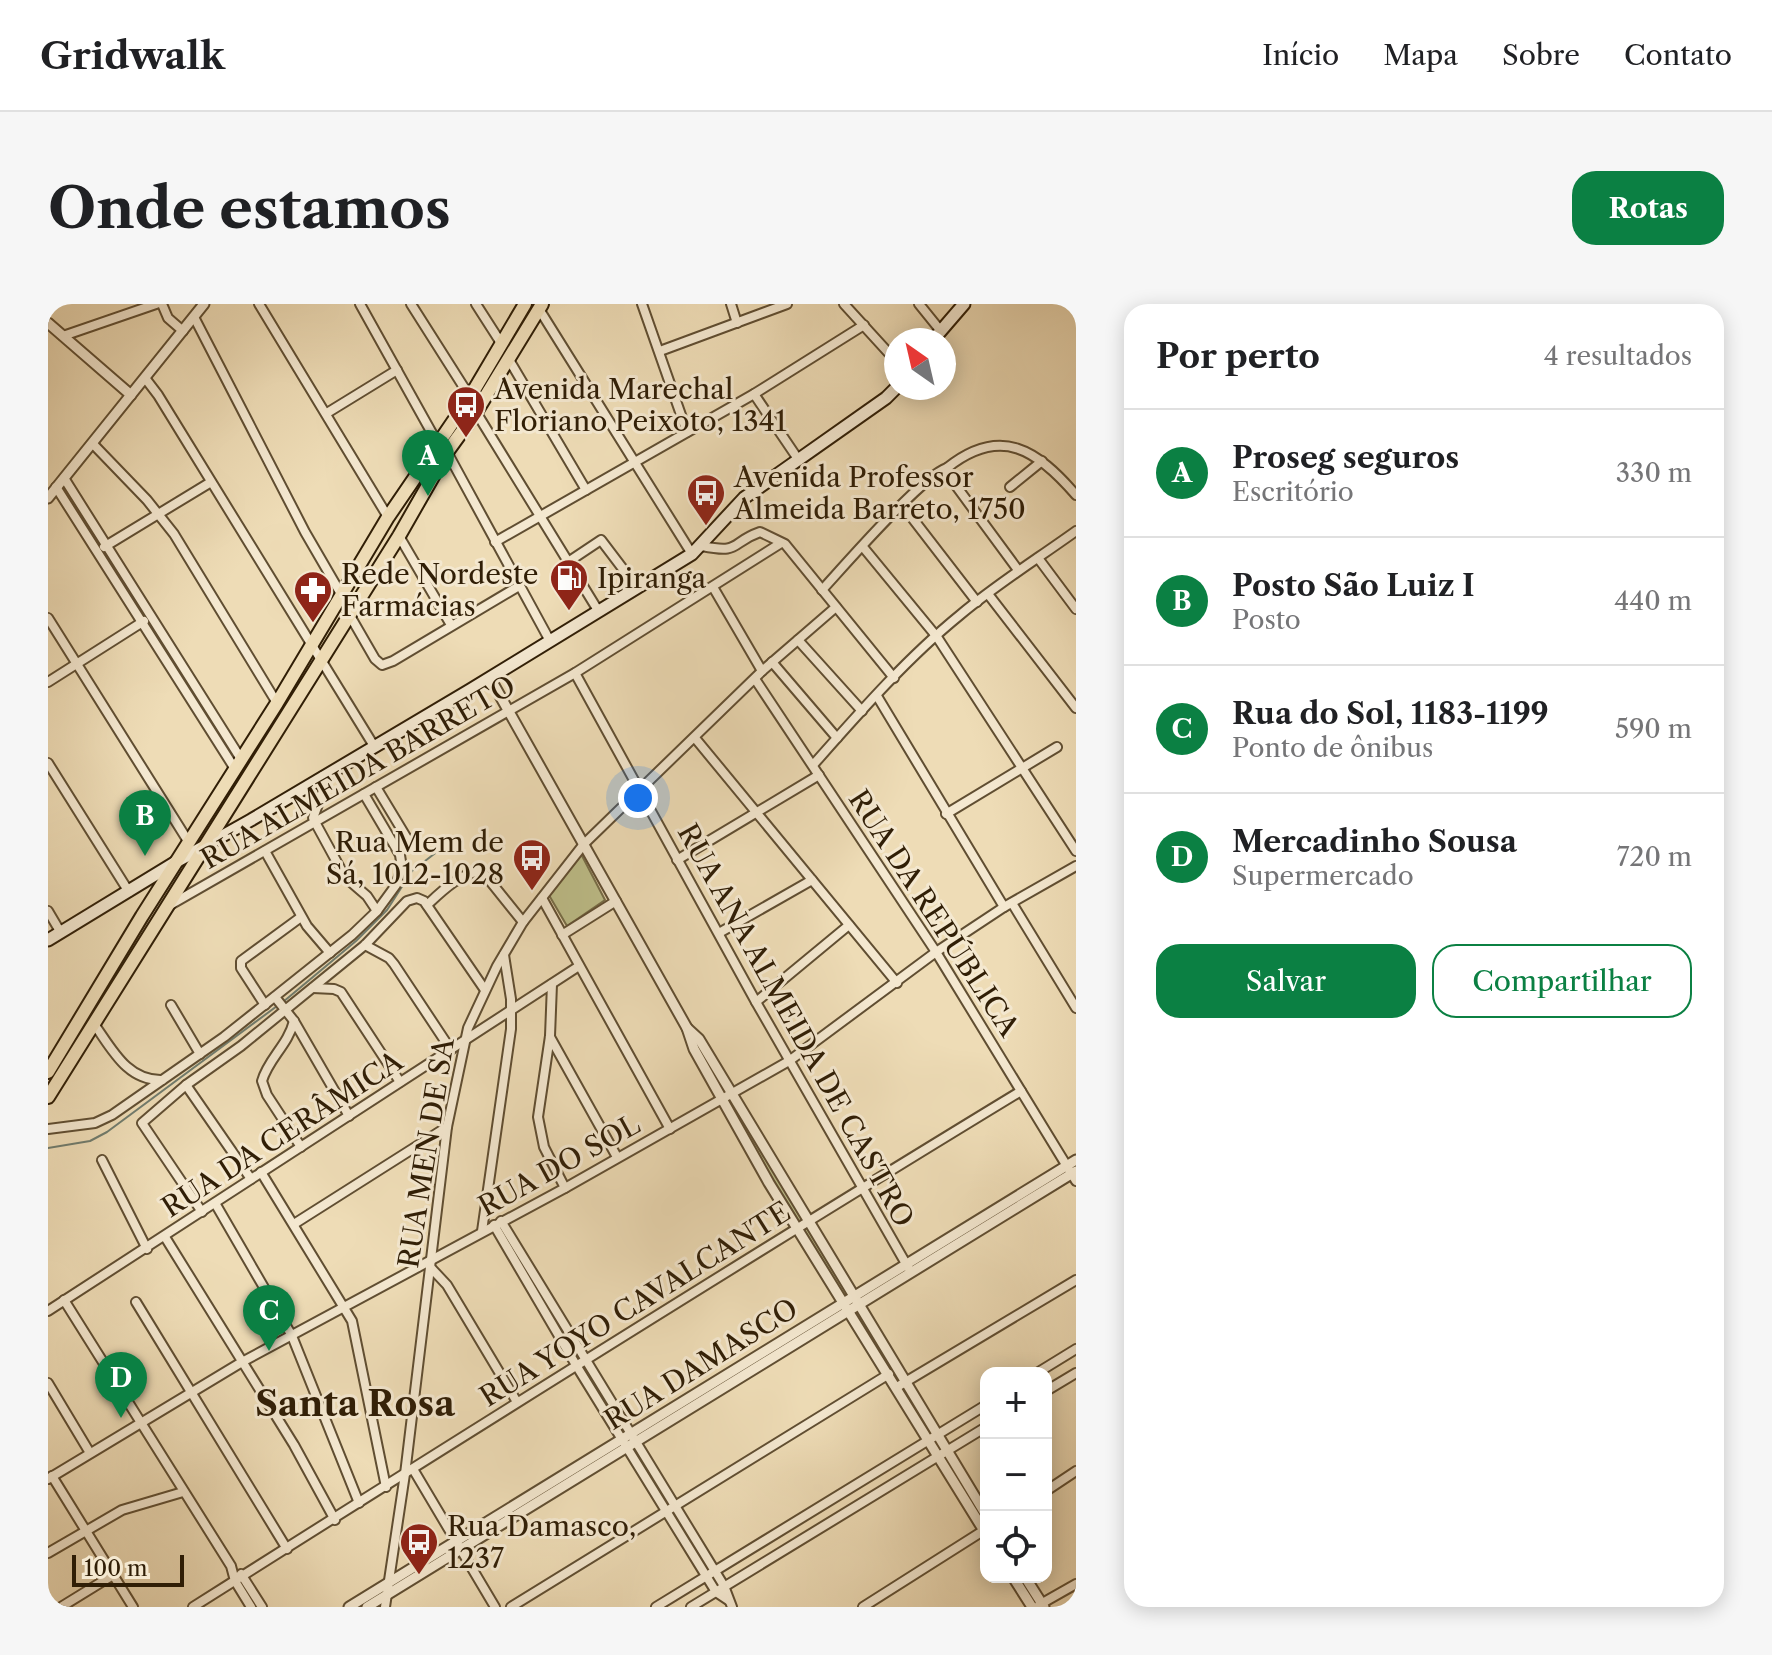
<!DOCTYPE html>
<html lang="pt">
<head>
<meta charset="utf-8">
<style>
	:root { --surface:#fff; --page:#f6f6f6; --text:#202124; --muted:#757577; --line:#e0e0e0; --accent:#0b8043 }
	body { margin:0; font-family:"Libre Caslon Text",serif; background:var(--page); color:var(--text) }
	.controls { position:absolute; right:24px; bottom:24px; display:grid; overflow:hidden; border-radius:16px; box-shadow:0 4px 20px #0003 }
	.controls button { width:72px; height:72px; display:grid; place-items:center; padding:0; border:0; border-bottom:2px solid var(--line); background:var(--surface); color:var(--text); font:40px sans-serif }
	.compass { position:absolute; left:836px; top:24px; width:72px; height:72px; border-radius:50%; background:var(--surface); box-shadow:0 4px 20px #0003; rotate:326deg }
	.scale { position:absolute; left:24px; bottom:20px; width:112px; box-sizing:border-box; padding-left:8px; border:4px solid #301e06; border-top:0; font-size:22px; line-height:28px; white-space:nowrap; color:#301e06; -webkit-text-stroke:6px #f4e8d0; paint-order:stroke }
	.you { position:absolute; left:590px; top:494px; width:28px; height:28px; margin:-20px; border:6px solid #fff; border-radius:50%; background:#1a73e8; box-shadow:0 0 0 12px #1a73e833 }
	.badge { display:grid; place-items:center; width:52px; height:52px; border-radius:50%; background:var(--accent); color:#fff; font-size:26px; font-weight:700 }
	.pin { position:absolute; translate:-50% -66px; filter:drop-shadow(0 2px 4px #0008) }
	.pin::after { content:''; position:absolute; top:42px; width:28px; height:24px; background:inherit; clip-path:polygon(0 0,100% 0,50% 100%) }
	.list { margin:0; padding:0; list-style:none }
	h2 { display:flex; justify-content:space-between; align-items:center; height:104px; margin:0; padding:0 32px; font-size:34px }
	h2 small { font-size:26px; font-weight:400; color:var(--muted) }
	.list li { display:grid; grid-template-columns:52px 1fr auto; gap:24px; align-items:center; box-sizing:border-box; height:128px; padding:0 32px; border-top:2px solid var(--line) }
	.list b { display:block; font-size:30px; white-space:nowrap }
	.list p { margin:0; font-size:26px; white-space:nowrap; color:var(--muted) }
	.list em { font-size:26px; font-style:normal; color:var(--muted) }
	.actions { display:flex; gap:16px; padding:24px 32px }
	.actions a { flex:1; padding:18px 0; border:2px solid var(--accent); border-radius:24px; text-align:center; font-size:28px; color:var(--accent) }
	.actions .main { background:var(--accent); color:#fff }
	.icon { flex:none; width:44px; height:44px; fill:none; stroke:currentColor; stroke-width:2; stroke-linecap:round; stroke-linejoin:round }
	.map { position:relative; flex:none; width:1028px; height:1303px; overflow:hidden; border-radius:24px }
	header { display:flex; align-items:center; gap:48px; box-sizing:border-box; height:112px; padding:0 40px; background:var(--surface); border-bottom:2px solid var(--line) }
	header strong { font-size:38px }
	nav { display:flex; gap:44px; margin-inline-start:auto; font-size:28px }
	.intro { display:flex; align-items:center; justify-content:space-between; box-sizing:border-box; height:192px; padding:0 48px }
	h1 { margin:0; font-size:56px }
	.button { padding:20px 36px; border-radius:24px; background:var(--accent); color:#fff; font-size:28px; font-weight:700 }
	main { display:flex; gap:48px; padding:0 48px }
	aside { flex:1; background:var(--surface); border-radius:24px; box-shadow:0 4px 20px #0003 }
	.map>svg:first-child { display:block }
	.green { fill:#bebf8a; stroke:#776e48; stroke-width:2 }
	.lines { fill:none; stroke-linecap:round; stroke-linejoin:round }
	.stream { stroke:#707c6e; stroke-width:2 }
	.minor-casing { stroke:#604e32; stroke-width:12 }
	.tertiary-casing { stroke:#604e32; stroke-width:13 }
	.secondary-casing { stroke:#301e06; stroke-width:15 }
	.primary-casing { stroke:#301e06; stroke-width:16 }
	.minor { stroke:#f4e8d0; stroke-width:8 }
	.tertiary { stroke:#f4e8d0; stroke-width:9 }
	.secondary { stroke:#f4e8d0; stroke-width:11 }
	.primary { stroke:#eedcb6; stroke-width:12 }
	.labels { text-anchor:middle; stroke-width:6; stroke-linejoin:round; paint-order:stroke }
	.poi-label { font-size:28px; fill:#301e06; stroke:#f4e8d0; text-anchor:start }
	.street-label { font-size:28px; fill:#301e06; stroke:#f4e8d0 }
	.district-label { font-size:36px; font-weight:bold; fill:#301e06; stroke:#f4e8d0 }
</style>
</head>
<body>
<header>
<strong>Gridwalk</strong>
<nav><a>Início</a><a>Mapa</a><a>Sobre</a><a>Contato</a></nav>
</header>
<div class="intro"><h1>Onde estamos</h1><a class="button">Rotas</a></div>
<main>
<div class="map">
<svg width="1028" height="1303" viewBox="0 0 1028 1303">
	<rect width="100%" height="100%" fill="#eedcb6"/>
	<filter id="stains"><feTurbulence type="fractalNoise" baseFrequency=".0025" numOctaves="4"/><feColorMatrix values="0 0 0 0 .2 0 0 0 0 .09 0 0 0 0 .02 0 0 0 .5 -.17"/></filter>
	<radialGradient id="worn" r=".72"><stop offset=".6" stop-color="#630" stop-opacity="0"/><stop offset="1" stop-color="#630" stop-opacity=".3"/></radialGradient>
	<g class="green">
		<polygon points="531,546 557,596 519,622 498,586"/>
		<polygon points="647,731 938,1214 938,1226 754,927 642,733"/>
	</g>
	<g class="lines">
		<g class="stream">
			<polyline points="235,698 308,637 339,606 364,567 403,537"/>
			<polyline points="0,844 42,837 59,828 229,702"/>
		</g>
		<defs>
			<g id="minor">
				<polyline points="114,0 120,14 135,27"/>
				<polyline points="211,0 340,213"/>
				<polyline points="312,0 390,140"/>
				<polyline points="363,0 422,93"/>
				<polyline points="428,0 453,39"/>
				<polyline points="594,0 639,128"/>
				<polyline points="683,0 689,19"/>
				<polyline points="796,0 848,57"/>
				<polyline points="871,0 892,26"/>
				<polyline points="491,5 644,250"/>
				<polyline points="146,13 257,228 293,290"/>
				<polyline points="15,32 108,0"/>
				<polyline points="612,47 739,0"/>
				<polyline points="460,54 538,186"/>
				<polyline points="97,74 110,91 326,442"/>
				<polyline points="706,90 750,155"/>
				<polyline points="428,108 551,308"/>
				<polyline points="279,109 349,66"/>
				<polyline points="45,140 99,196 126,230 229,399"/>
				<polyline points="399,148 502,337"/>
				<polyline points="16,174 193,455"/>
				<polyline points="8,183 187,465"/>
				<polyline points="962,183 994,157"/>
				<polyline points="855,202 929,298"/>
				<polyline points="351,232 403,321"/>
				<polyline points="447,238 706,90 816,21"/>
				<path d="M654 242C694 250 681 239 712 228L737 240 846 374"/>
				<polyline points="56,243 163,178"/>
				<polyline points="815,243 889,333 1028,547"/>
				<polyline points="990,254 1028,305"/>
				<polyline points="520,258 553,236 575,265"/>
				<path d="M970 266 906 179 899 164C953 121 989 146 1028 191"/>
				<polyline points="665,283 714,367"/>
				<path d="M774 286C796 262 874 172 899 164"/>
				<polyline points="940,290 1028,404"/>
				<polyline points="301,310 327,355 334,361 345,357 471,282"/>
				<polyline points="0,314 140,537"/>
				<polyline points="750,336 814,407"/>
				<polyline points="724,358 789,434"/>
				<polyline points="527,369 708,698 861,965"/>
				<polyline points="707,375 888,648 1028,877"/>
				<polyline points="0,378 96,317"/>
				<polyline points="829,392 956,603"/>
				<polyline points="647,434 849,679"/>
				<polyline points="0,459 81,588"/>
				<path d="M765 461C811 409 859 354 912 311 949 280 989 255 1028 227"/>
				<polyline points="275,472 275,487 265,514 267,518 297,573 319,592 329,607"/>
				<polyline points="328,483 363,541"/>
				<polyline points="898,510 1009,443"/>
				<polyline points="217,547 259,622 282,649"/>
				<polyline points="629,556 771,471"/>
				<polyline points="494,594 622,825"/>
				<polyline points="964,599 1028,704"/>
				<polyline points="122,601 527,369 733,239"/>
				<path d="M379 601C394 587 412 569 434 567L475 618"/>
				<polyline points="0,607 13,629"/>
				<polyline points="671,629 764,576"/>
				<polyline points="514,631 568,597"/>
				<polyline points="317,641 341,654 346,660 403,746"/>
				<polyline points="504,680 502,732 490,813 496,843 517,884"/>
				<polyline points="265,684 286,685 293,688 352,778"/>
				<polyline points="227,693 246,717 301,812"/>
				<polyline points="708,698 801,621"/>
				<polyline points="123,701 152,750"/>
				<polyline points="217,701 193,664 193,657 253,613"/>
				<path d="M246 717C240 741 220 755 214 777L219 791 253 843"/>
				<path d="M46 720C64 745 79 777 114 776"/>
				<polyline points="502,733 569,853"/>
				<polyline points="138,781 203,875"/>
				<polyline points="0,825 47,819 64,811 176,733 304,631 329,607 348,581 354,564 352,551 316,490"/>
				<polyline points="54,856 99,945"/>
				<polyline points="213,868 304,1017 338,1183"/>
				<polyline points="167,899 244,1032 311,1199"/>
				<polyline points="154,908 94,819 138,781 193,742 317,641 359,597 369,594 376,597 437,686"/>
				<polyline points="453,917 676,1282 684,1303"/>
				<polyline points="246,920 399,823"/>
				<polyline points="446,921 528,1061 668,1288 680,1296"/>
				<polyline points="434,927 463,725 463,695 456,651"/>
				<polyline points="117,933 246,1141 287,1216"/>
				<polyline points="383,964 399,981 469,1098"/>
				<polyline points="16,996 183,1262 187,1277 203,1303"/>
				<polyline points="88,998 239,1245"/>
				<polyline points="0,1007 531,662"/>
				<polyline points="989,1069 1028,1045"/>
				<polyline points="0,1079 42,1149"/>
				<polyline points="849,1083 1028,976"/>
				<polyline points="998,1087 1028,1069"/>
				<polyline points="365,1165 447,1303"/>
				<polyline points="4,1172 85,1303"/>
				<polyline points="0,1175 194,1058 517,884 741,757 888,648 956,603 1028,562"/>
				<polyline points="998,1187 1028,1167"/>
				<polyline points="0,1249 74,1206 135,1188"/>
				<polyline points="193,1270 214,1303"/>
				<polyline points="991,1301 1028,1280"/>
				<polyline points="13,1303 65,1271"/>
				<path d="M145 1303C420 1129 695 956 973 787"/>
				<polyline points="337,1303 357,1170 399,823 420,724 449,662 475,618 536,540 714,367 788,303"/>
				<polyline points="463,1303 841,1070"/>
				<polyline points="608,1303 938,1101"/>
				<polyline points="643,1303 938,1123"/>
				<polyline points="815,1303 938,1225"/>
			</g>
			<g id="tertiary">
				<polyline points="0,19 83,91"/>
				<polyline points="0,194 156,0"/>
				<polyline points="442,374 639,724 646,745 721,879 938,1230"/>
				<polyline points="639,724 651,735 938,1211"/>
				<polyline points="965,1273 984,1303"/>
				<polyline points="977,1273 996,1303"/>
				<polyline points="301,1303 1028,856"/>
				<polyline points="319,1303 1028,867"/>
			</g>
			<g id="secondary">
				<polyline points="885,36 916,0"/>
				<polyline points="0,636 128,558 203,516 422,386 644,250 696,194 838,94 848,84"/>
			</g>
			<g id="primary">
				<polyline points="0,768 94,612 229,399 340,213 422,93 477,0"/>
				<polyline points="0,793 351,232 399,148 428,108 494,0"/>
			</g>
		</defs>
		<use href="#minor" class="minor-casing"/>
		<use href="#tertiary" class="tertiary-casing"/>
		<use href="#secondary" class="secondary-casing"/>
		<use href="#primary" class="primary-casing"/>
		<use href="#minor" class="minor"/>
		<use href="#tertiary" class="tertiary"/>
		<use href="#secondary" class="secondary"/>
		<use href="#primary" class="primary"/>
	</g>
	<defs>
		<symbol id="bus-pin" viewBox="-11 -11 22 30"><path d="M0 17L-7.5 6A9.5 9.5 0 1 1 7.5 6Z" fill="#8f2418" stroke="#f4e8d0"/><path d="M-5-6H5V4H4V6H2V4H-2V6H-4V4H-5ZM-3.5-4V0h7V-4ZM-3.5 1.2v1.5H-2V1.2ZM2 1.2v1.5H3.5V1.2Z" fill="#fff"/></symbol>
		<symbol id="fuel-pin" viewBox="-11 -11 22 30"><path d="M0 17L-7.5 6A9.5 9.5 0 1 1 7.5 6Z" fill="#8f2418" stroke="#f4e8d0"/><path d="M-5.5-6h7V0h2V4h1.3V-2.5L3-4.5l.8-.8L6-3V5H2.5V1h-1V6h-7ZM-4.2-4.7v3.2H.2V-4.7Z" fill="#fff"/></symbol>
		<symbol id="pharmacy-pin" viewBox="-11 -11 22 30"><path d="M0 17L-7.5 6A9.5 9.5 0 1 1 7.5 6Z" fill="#8f2418" stroke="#f4e8d0"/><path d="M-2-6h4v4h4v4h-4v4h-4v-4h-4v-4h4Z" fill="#fff"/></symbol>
	</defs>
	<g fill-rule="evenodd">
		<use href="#bus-pin" x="396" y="79" width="44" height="60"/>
		<use href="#bus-pin" x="636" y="167" width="44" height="60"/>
		<use href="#fuel-pin" x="499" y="252" width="44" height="60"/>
		<use href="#pharmacy-pin" x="243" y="264" width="44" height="60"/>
		<use href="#bus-pin" x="462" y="532" width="44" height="60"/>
		<use href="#bus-pin" x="349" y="1216" width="44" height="60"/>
	</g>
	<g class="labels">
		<g class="poi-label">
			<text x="446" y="95">Avenida Marechal<tspan x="446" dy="32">Floriano Peixoto, 1341</tspan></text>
			<text x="686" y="183">Avenida Professor<tspan x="686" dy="32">Almeida Barreto, 1750</tspan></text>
			<text x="293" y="280">Rede Nordeste<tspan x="293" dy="32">Farmácias</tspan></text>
			<text x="549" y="284">Ipiranga</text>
			<text x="456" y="548" text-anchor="end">Rua Mem de<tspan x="456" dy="32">Sá, 1012-1028</tspan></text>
			<text x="399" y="1232">Rua Damasco,<tspan x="399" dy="32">1237</tspan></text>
		</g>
		<g class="street-label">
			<text transform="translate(310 468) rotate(-30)" y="10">RUA ALMEIDA BARRETO</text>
			<text transform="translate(886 609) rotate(57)" y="10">RUA DA REPÚBLICA</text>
			<text transform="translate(748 721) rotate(61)" y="10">RUA ANA ALMEIDA DE CASTRO</text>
			<text transform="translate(234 830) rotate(-33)" y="10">RUA DA CERÂMICA</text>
			<text transform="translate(378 849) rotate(-81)" y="10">RUA MEN DE SA</text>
			<text transform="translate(511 861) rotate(-29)" y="10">RUA DO SOL</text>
			<text transform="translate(587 1000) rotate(-32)" y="10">RUA YOYO CAVALCANTE</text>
			<text transform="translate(653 1060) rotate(-32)" y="10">RUA DAMASCO</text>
		</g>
		<g class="district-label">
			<text x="307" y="1112">Santa Rosa</text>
		</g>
	</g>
	<rect width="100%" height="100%" filter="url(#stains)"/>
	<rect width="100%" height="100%" fill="url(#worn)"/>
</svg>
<div class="controls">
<button>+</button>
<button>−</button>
<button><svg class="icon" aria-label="locate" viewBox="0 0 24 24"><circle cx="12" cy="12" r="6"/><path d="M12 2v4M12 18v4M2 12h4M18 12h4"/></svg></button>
</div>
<svg class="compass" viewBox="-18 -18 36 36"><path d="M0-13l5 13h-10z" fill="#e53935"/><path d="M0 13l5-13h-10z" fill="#757577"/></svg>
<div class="scale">100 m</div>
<div class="you"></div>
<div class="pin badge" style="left:380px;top:192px">A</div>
<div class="pin badge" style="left:97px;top:552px">B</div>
<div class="pin badge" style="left:221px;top:1047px">C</div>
<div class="pin badge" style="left:73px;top:1114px">D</div>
</div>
<aside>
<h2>Por perto<small>4 resultados</small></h2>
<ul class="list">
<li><span class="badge">A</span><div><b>Proseg seguros</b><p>Escritório</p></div><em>330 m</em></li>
<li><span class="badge">B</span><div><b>Posto São Luiz I</b><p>Posto</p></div><em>440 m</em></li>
<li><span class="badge">C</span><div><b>Rua do Sol, 1183-1199</b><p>Ponto de ônibus</p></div><em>590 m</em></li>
<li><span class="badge">D</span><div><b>Mercadinho Sousa</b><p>Supermercado</p></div><em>720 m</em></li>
</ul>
<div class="actions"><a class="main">Salvar</a><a>Compartilhar</a></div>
</aside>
</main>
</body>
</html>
